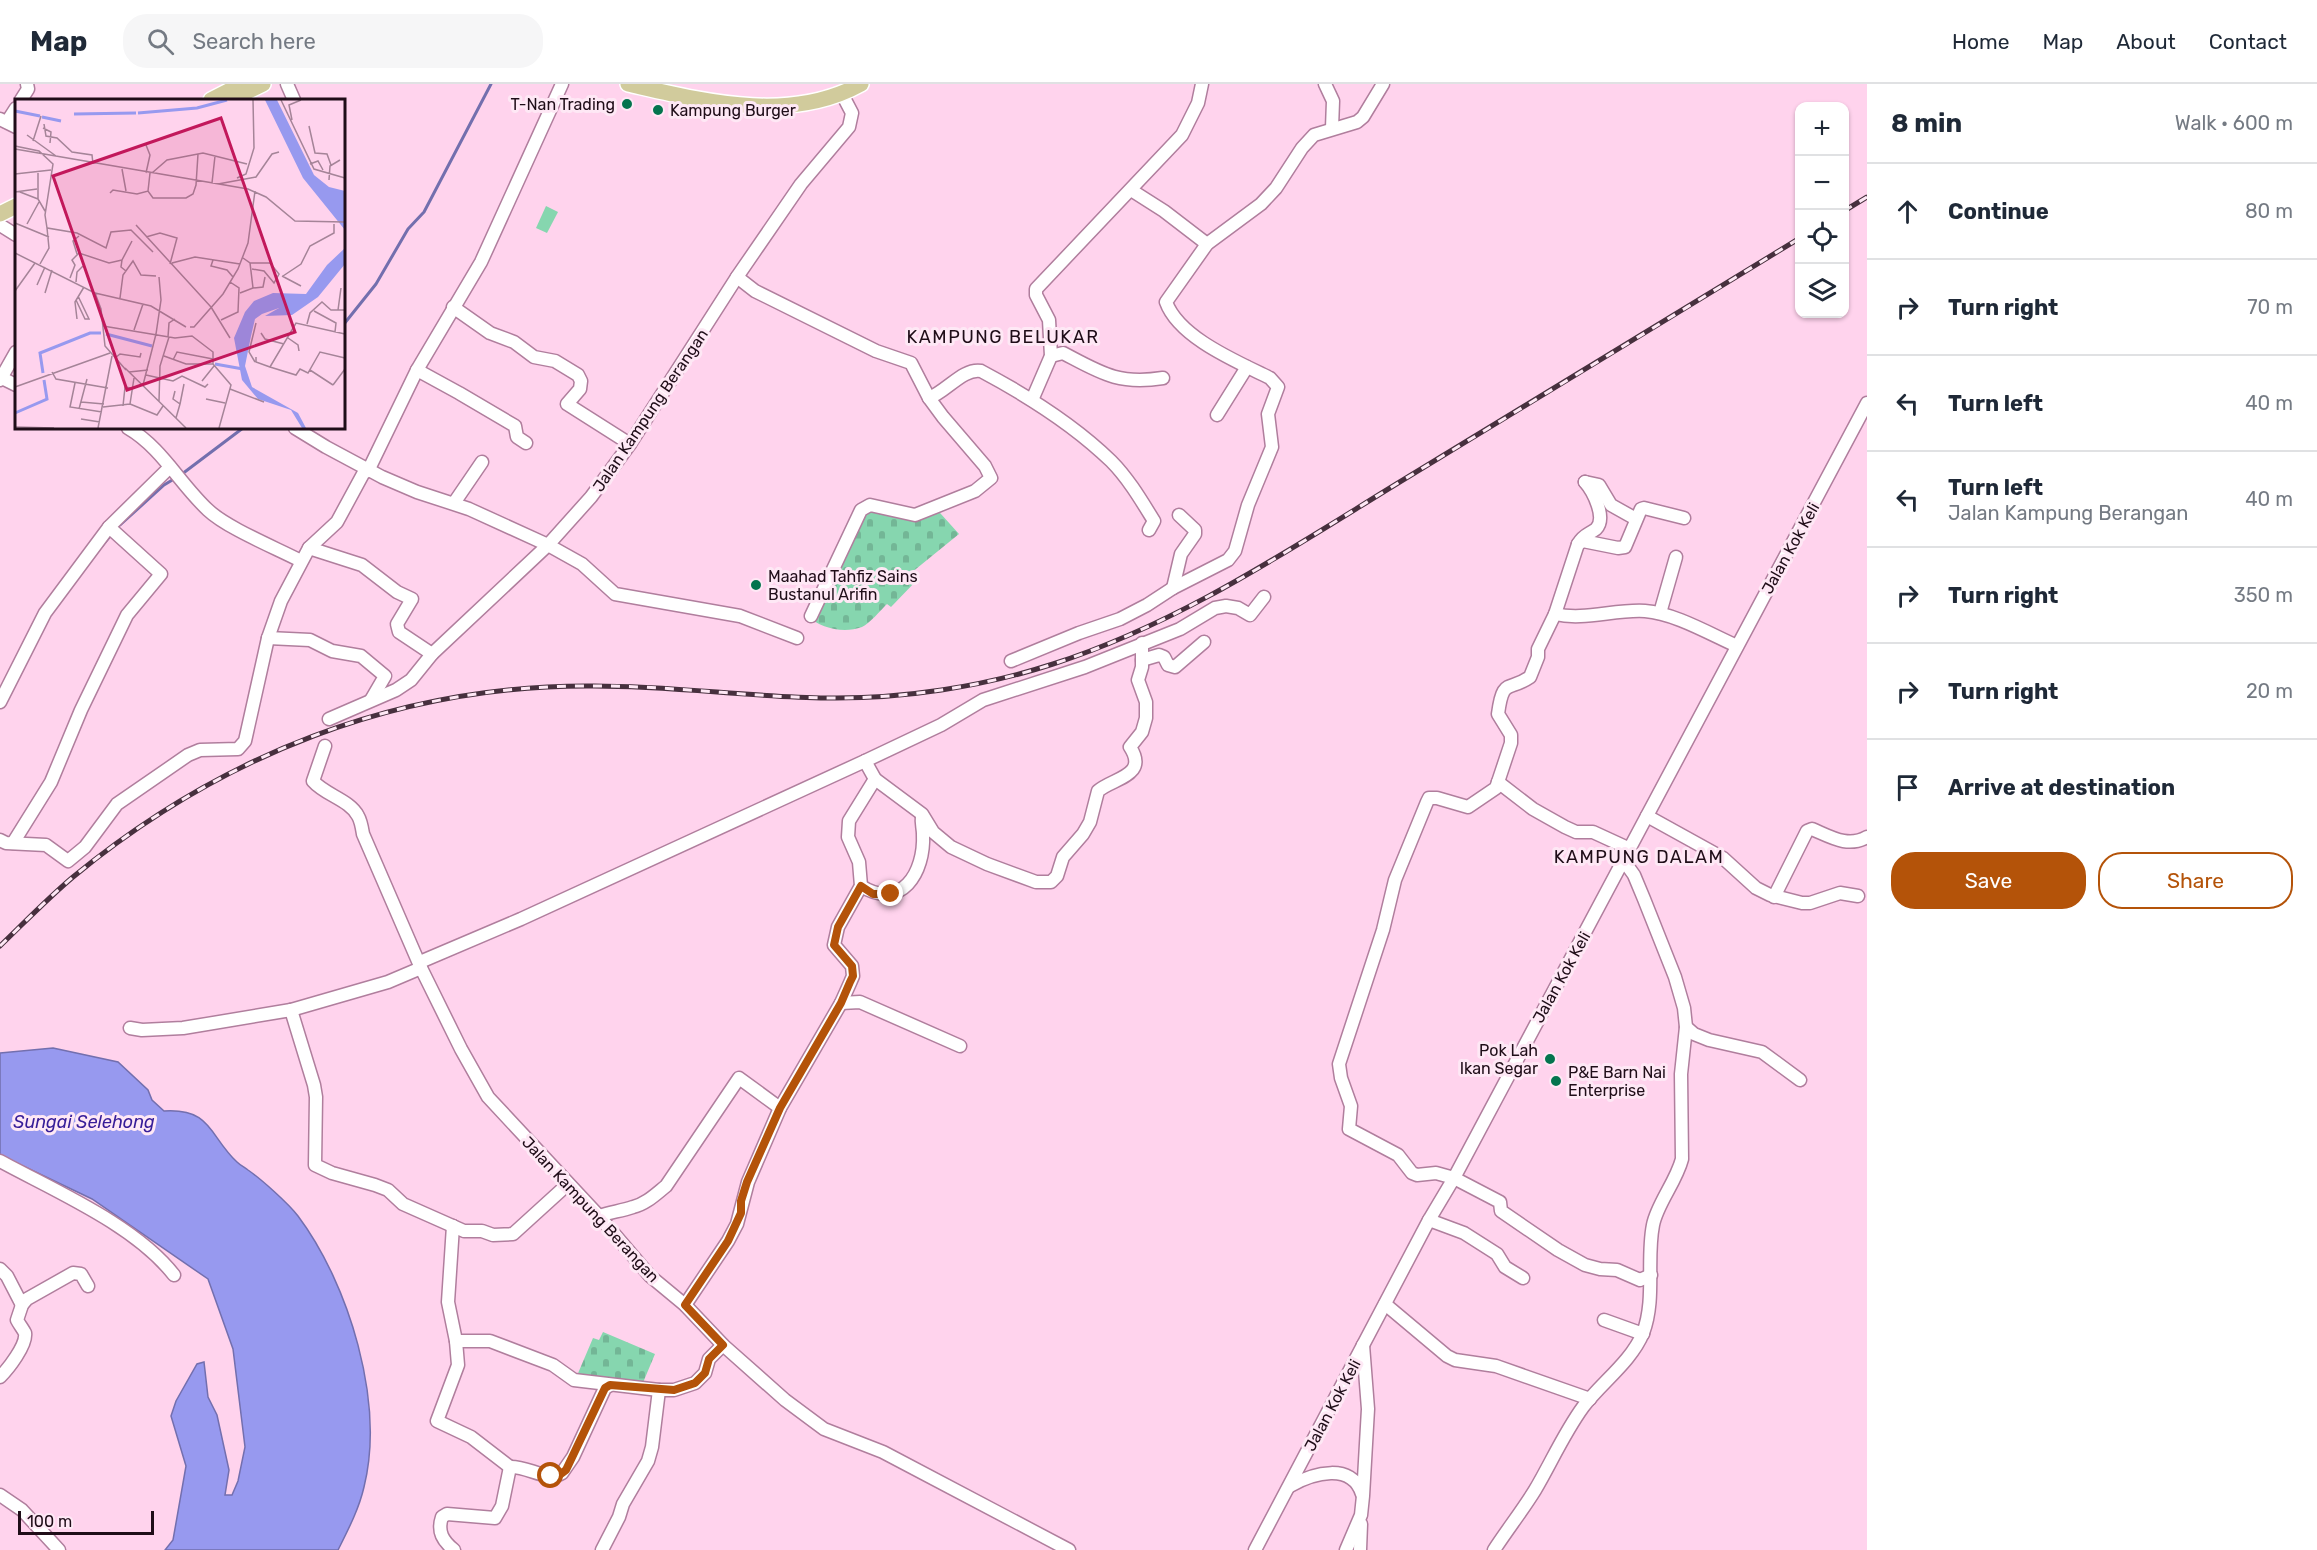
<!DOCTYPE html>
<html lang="en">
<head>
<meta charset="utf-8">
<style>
	:root { --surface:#fff; --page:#f6f6f7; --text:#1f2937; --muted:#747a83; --line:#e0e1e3; --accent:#b45309 }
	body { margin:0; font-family:Rubik,sans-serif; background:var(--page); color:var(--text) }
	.controls { position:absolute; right:18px; top:18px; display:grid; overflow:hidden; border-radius:12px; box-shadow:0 2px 4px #0004 }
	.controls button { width:54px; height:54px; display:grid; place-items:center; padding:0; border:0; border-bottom:2px solid var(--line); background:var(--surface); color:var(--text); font:30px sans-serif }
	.scale { position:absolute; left:18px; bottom:15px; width:136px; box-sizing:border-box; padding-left:6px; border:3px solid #1f0d18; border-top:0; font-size:16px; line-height:21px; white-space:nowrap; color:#1f0d18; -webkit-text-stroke:4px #fee8f5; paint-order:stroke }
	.stop { position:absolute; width:18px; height:18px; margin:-14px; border:4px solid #b45309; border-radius:50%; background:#fff }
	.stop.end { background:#b45309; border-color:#fff; box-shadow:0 2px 6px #0008 }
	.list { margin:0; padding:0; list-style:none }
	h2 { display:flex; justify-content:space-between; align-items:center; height:78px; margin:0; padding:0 24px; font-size:26px }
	h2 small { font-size:20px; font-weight:400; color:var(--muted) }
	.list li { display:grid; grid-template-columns:39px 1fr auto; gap:18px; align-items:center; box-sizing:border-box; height:96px; padding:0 24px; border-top:2px solid var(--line) }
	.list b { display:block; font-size:22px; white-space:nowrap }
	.list p { margin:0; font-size:20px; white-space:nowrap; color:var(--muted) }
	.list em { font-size:20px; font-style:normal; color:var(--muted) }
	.actions { display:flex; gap:12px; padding:18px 24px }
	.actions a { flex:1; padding:14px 0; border:2px solid var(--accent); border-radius:24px; text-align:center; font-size:21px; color:var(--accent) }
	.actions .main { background:var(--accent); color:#fff }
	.icon { flex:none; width:33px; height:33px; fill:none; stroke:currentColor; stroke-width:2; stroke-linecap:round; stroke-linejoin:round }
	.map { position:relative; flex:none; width:1867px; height:1466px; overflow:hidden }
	header { display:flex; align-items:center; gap:36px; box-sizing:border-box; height:84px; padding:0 30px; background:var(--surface); border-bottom:2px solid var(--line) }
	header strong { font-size:28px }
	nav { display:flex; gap:33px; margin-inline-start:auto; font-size:21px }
	.search { width:420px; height:54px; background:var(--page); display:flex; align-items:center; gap:15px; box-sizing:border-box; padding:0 21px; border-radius:24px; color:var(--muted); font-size:22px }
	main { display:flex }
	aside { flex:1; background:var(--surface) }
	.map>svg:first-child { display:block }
	.cemetery { fill:url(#cemetery-stones) }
	.pitch { fill:#86d6af }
	.water { fill:#9799ef; stroke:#736fae; stroke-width:1.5 }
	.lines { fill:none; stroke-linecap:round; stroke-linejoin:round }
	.stream { stroke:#736fae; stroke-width:3 }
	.minor-casing { stroke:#b07e9d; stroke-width:15 }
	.major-casing { stroke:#fff; stroke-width:18 }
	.minor { stroke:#fff; stroke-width:12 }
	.major { stroke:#d1cb9c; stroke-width:15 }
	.rail-casing { stroke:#47303e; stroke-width:5 }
	.rail { stroke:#fee8f5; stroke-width:3; stroke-dasharray:9; stroke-linecap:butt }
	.route { stroke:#b45309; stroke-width:8 }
	.poi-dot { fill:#04744e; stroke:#fee8f5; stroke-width:2 }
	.labels { text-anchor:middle; stroke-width:6; stroke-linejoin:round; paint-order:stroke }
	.poi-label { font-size:16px; fill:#1f0d18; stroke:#fee8f5; text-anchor:start }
	.street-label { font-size:16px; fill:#1f0d18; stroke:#fee8f5 }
	.neighbourhood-label { font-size:18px; letter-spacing:1.5px; fill:#1f0d18; stroke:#fee8f5 }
	.water-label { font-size:18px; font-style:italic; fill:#361c98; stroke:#fee8f5 }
	.inset-river { fill:none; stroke:#9799ef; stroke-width:3 }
	.inset-road { fill:none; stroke:#a58498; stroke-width:1.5 }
	.view { fill:#c2185b; fill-opacity:0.15; stroke:#c2185b; stroke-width:3 }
	.inset-edge { fill:none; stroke:#1f0d18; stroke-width:3 }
</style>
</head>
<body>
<header>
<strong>Map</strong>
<div class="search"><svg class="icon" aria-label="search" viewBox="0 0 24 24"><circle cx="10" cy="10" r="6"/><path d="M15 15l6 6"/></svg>Search here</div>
<nav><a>Home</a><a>Map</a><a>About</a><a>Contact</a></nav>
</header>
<main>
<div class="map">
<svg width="1867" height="1466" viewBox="0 0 1867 1466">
	<defs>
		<pattern id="cemetery-stones" width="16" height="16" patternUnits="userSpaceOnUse" patternTransform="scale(1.5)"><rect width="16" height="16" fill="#86d6af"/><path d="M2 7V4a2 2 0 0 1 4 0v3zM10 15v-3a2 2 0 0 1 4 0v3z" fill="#73b696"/></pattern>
	</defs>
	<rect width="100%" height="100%" fill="#ffd3ed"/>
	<g class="cemetery">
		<path d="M866 415 914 428 932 420 959 450 911 489 917 496 891 523 887 520C880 527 870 539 862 543 843 550 821 544 807 532L863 417Z"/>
		<polygon points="603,1248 655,1270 642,1301 576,1294 593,1254 599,1256"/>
	</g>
	<polygon class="pitch" points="546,122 558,128 547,149 536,144"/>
	<path class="water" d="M53 964 118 978 148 1006 152 1016 164 1027C212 1024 209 1052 237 1078 240 1081 244 1083 248 1086 261 1095 288 1119 298 1132 349 1200 385 1318 364 1403 359 1425 348 1446 338 1466H165L173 1456 186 1382 171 1332 176 1317 197 1280 204 1278 208 1313 217 1331 229 1386 225 1411H232L238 1397 245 1363 233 1265 208 1195 92 1115 0 1071V969Z"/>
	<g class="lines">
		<g class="stream">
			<polyline points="344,240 376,200 408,145 424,128 491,0"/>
			<polyline points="182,390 243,344"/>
			<polyline points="120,441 164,401 174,395"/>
			<polyline points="101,463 110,452"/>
		</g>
		<defs>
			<g id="minor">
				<polyline points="287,0 294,16"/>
				<polyline points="1325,0 1333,17 1332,44"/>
				<polyline points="21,16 28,5 27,0"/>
				<polyline points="0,35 16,43"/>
				<polyline points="7,38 16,24"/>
				<polyline points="1131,106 1164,127 1207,160"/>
				<polyline points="0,141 16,151"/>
				<polyline points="737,193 755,207 876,267 911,279 929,314 943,333 985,382 991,394 975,407 915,431 870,421 861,426 811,532"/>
				<polyline points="453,223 490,249 514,258 534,273 555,277 578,291 581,297 580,305 567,320 630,360"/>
				<path d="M1051 272 1063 269C1101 289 1118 301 1163 294"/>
				<polyline points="417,286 459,309 515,342 517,353 526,359"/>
				<polyline points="0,293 16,301"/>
				<polyline points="0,296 16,268"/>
				<path d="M929 314C947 307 963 284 981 287 1028 312 1073 340 1111 377 1128 394 1141 416 1154 437L1149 446"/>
				<polyline points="1032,316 1051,272 1049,236 1036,211 1036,205 1182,51 1198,19 1202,0"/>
				<polyline points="1217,331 1247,283"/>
				<path d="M128 344C161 363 180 400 208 426 227 444 276 464 301 477"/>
				<polyline points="295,344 326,363 382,393 417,408 469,425 548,461 582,480 615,510 740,532 797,554"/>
				<path d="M1585 398C1593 407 1607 434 1596 445 1588 451 1584 450 1578 460L1555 530 1538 565V573L1530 593C1508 608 1503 593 1498 630L1511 651V659L1496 704 1468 723 1437 714H1429L1427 718 1395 796 1383 846 1339 980 1341 994 1351 1022 1349 1045 1398 1071 1412 1089 1417 1091 1436 1089 1454 1094 1500 1118 1501 1127 1558 1166 1585 1181 1600 1185 1617 1186 1640 1196 1651 1191"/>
				<polyline points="1585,398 1599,401 1611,421 1636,435"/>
				<polyline points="454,419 482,378"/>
				<polyline points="1578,460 1583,457 1618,464 1625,463 1641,425 1644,424 1684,434"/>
				<polyline points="309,464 362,481 397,508 412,515 397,540 399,548 432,570"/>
				<polyline points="1173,504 1181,470 1195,450 1195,446 1179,431"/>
				<polyline points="1660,529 1676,473"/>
				<path d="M1555 530C1584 537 1615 525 1645 527 1674 529 1710 550 1737 562"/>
				<polyline points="268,554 310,556 332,567 361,572 385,592 371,616"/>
				<polyline points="1142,576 1159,571 1164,573 1168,581 1175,583 1204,558"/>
				<path d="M1011 577 1079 549 1120 535 1147 521 1173 504 1228 476 1235 467 1248 421 1272 363 1268 330 1278 303 1270 294C1238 278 1179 254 1166 218L1207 160 1261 120 1276 104 1302 64 1314 51 1357 38 1363 33 1383 0"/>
				<polyline points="0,618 45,529 109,443 170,383"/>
				<polyline points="329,635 396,606 411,596 432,570 548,461 591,413 630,360 737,193 801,100 849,43 852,29 842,10"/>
				<path d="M325 662 313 697C325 711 350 716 358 732 361 737 362 744 363 750L421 884 461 965 488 1013 599 1132 650 1192 685 1221 723 1261 785 1316 824 1345 883 1368 1069 1466"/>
				<path d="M865 677 875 695 922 730 933 748 951 763 987 780 1036 798H1051L1057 792 1063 773 1083 750 1090 738 1098 707C1113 694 1149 692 1130 663L1142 648 1146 634V618L1138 596 1142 583V559"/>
				<polyline points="1498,698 1533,725 1565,743 1576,748 1593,748 1630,765"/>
				<polyline points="1647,732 1723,774 1756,804 1770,811 1802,819 1810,819 1840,809 1858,812"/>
				<polyline points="0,756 6,759 46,761 68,777 85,763 117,720 188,671 200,666 238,665 245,657 268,554 281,517 309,464 337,438 363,390 369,385 417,286 481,178 562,0"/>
				<polyline points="13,759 51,698 81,626 127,531 161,490 109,443"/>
				<path d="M861 802C901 827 925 789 923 750 923 744 921 739 922 732"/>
				<path d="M1774 813 1807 747 1812 745C1831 753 1848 764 1867 753"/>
				<polyline points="420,878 521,835 865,677 941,641 983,616 1085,583 1180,545 1215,524 1226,522 1238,524 1250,531 1264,513"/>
				<polyline points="841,919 860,918 960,962"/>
				<polyline points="291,926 314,1001 316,1013 315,1081 332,1089 375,1101 388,1106 403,1120 464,1147 482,1147 493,1151 513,1150 568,1100"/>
				<polyline points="1686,943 1694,950 1709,956 1762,968 1800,996"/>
				<polyline points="130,944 142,946 183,944 291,926 388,898 421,884"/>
				<path d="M0 1077C55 1107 135 1141 174 1191"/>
				<path d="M599 1132C610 1128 622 1127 633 1123 646 1120 656 1110 666 1102L739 994 780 1024"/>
				<polyline points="1429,1136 1464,1149 1497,1170 1505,1183 1523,1194"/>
				<polyline points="453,1142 448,1218 456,1257 490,1257 553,1281 574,1296 659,1306 674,1306 695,1299 705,1289 709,1275 723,1261"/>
				<polyline points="0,1185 7,1192 22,1221"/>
				<polyline points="1385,1220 1447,1272 1455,1276 1496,1282 1590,1315"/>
				<polyline points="685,1221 728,1157 737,1140 748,1098 780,1024 841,919 850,899 853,892 852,882 834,861 838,843 861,802 859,778 848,753 849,737 875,695"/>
				<polyline points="1604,1236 1643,1250"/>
				<polyline points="456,1257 458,1281 437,1337 471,1353 510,1383"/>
				<path d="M0 1293C8 1285 27 1261 25 1249 23 1245 19 1240 17 1236L22 1221 27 1215 73 1189 81 1190 88 1202"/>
				<path d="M1290 1402C1313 1389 1352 1378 1362 1410"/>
				<polyline points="0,1411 22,1426 59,1466"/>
				<path d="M454 1466C443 1457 437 1448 442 1433L447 1430 495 1434 502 1422 510 1383C528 1382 547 1398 562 1389L573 1373 605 1304 610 1301"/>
				<polyline points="602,1466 619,1433 623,1420 648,1377 652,1363 659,1306"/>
				<polyline points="1255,1466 1429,1136 1454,1094 1867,319"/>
				<polyline points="1346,1466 1361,1431 1363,1412 1368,1325 1363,1261"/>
				<polyline points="1360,1466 1361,1440"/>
				<path d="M1494 1466C1507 1446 1522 1427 1535 1406 1551 1379 1564 1349 1583 1323 1601 1299 1631 1278 1643 1249 1656 1215 1646 1176 1653 1141 1657 1120 1676 1098 1682 1075L1681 990 1686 943 1684 924 1675 893 1644 815 1634 791 1624 777"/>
			</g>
			<g id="major">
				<path d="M628 0C703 17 789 40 861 0"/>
				<polyline points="211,16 240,1"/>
				<polyline points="230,16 263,0"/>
				<polyline points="0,130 16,122"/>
			</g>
		</defs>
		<use href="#minor" class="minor-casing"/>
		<use href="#major" class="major-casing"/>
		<use href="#minor" class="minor"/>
		<use href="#major" class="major"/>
		<defs>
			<g id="rail">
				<polyline points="1844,127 1867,113"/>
				<path d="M0 862C24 839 47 815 73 793 220 672 395 602 587 602 667 601 747 613 827 614 902 615 982 603 1053 580 1178 540 1287 467 1398 399 1532 318 1666 236 1800 154"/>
			</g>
		</defs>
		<use href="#rail" class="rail-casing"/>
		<use href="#rail" class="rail"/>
	</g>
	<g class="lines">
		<polyline class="route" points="551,1392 558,1392 566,1386 605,1304 610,1301 674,1306 695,1299 705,1289 709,1275 723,1261 685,1221 728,1157 741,1129 741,1117 747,1098 780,1024 841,919 850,898 853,892 852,882 834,861 838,843 861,802 873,810 891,810"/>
	</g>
	<g class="poi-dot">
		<circle cx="627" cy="20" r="6"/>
		<circle cx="658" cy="26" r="6"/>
		<circle cx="756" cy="501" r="6"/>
		<circle cx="1550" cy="975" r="6"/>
		<circle cx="1556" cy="997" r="6"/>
	</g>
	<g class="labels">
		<g class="poi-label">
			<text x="615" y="26" text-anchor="end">T-Nan Trading</text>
			<text x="670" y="32">Kampung Burger</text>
			<text x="768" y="498">Maahad Tahfiz Sains<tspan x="768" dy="18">Bustanul Arifin</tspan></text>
			<text x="1538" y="972" text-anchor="end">Pok Lah<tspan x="1538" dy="18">Ikan Segar</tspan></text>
			<text x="1568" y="994">P&amp;E Barn Nai<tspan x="1568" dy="18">Enterprise</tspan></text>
		</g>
		<g class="street-label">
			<text transform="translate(650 326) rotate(-56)" y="6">Jalan Kampung Berangan</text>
			<text transform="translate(1790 464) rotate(-61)" y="6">Jalan Kok Keli</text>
			<text transform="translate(1561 893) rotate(-61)" y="6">Jalan Kok Keli</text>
			<text transform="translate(591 1125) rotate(47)" y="6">Jalan Kampung Berangan</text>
			<text transform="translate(1332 1321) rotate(-62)" y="6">Jalan Kok Keli</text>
		</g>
		<g class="neighbourhood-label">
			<text x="1003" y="259">KAMPUNG BELUKAR</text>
			<text x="1639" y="779">KAMPUNG DALAM</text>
		</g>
		<g class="water-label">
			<text x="84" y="1044">Sungai Selehong</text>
		</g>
	</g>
	<g transform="translate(15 15)">
		<rect width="330" height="330" fill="#ffd3ed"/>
		<path d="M250 1H262L299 76 314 88 330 92V131L288 79ZM330 149V165L303 198 277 216 250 217 264 209 247 215 240 220 236 237 230 267 237 288 283 314 291 329H287L276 311 243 300 227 281 219 239 230 213 239 202 258 194 291 195 312 166Z" fill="#9799ef"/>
		<path class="inset-river" d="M0 12 25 17M123 14 182 9 212 1M59 15 121 14M27 18 46 22M91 235 137 247M200 265 228 270M28 274 25 254 75 234H86M0 314 32 300 29 281"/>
		<path class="inset-road" d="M266 1 299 70 330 79M277 21 274 6 286 1M29 25 31 37 42 39 57 53 77 56 78 65M294 27 300 54 312 55 316 66M28 29 36 33 35 44M12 36 41 57M18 42 26 17M0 47 24 52 38 65 30 116 32 129M0 50 233 90 251 98 280 122 330 123M295 65 303 62 308 71M107 70 111 92M23 74V100L30 112M131 74 135 56 131 46M137 74 152 61 188 54 232 65M0 75 36 71M222 79 231 75 239 49 238 1M314 81 315 67 325 61M197 84 200 57M203 85 241 78 257 55 264 53M133 92 135 74M0 93 22 90M5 93 23 100M95 94 98 91 122 95 133 92 138 99H171L178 95 181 86 183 55M0 124 34 138M12 125 24 103M121 126 196 208M131 138 145 134 162 139 155 165M0 154 80 194 86 210 90 247 111 271M62 155 58 142 64 137M198 161 196 167 212 171 218 178M157 164 180 158 225 165M235 164H255L264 175 259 184 249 172 237 170M25 165 34 149 32 129 62 134 91 149 96 133 116 131 138 153M111 172 106 168 107 161 117 142M267 177 286 187M268 177 286 165 295 147 319 134V125M55 179 60 166 57 161 64 154 94 164 107 161M61 183 62 173 68 167M22 186 30 168M238 189 248 188 250 178M0 192 20 164M30 194 37 171M80 194 136 207 171 228M225 194 238 189 235 164 228 159M105 199 108 176 118 162 126 176 141 177M61 201 70 220H74L63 197M196 208 215 239M323 211 326 189M299 212 321 224 320 233M62 220 60 203 69 188M206 221 223 213 224 189 215 183M292 225 295 214 307 203 316 211H330M88 227 160 239 177 237 198 253V265M175 228H179L208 195 223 170 233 144 240 92M119 231 128 205M246 234 250 240 269 245M153 238 154 224 160 220M273 239 283 246 284 252M149 257 171 265H198M241 258V263L255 268 281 224 330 235M100 259 105 255 125 258 126 254M158 261 162 253 198 260M240 263 234 253 241 224M198 265 216 286 204 329M255 268 281 276 285 270 293 274 305 253 330 259M110 269 171 329M295 271 318 286M37 273 41 280 93 289M114 273 133 271M131 276 158 282 167 277 190 288 193 285M119 279 115 305 142 316 148 307M187 282 199 267M60 284 55 308 87 313M128 286 141 235 146 201 144 178M318 286 330 270M0 288 95 254M215 290 249 303M160 292 158 300 165 305 161 319M191 300 210 304M144 302 145 267 154 238M66 303 89 305M165 305 169 285M108 307 110 288 116 289M88 308 115 305M64 310 72 280M66 320 85 323M1 328 39 329M83 329 97 257"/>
		<path class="view" d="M206 19 280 233 112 291 38 77Z"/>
		<rect width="330" height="330" class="inset-edge"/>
	</g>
</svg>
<div class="controls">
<button>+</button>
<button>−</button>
<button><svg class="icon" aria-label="locate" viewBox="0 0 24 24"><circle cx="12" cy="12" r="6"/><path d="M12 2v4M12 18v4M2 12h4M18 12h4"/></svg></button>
<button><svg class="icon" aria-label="layers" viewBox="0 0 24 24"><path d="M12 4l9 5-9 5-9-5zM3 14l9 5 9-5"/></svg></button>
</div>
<div class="scale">100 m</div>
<div class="stop" style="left:551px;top:1392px"></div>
<div class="stop end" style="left:891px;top:810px"></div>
</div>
<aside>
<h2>8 min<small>Walk · 600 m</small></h2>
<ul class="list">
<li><svg class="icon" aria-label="ahead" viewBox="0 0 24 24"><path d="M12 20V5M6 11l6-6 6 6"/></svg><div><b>Continue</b></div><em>80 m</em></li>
<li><svg class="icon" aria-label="right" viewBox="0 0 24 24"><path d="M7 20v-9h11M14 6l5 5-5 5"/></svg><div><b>Turn right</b></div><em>70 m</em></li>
<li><svg class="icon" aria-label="left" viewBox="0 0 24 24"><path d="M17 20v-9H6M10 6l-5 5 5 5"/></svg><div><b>Turn left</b></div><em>40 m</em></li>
<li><svg class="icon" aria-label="left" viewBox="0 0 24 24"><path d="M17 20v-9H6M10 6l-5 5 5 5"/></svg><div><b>Turn left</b><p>Jalan Kampung Berangan</p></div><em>40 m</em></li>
<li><svg class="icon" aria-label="right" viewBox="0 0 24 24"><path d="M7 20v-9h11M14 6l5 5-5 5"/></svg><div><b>Turn right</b></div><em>350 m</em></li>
<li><svg class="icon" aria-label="right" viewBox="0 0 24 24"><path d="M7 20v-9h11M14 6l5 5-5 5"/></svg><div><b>Turn right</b></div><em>20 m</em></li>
<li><svg class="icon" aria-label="arrive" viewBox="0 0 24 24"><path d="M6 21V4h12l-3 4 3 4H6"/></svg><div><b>Arrive at destination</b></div></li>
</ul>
<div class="actions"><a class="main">Save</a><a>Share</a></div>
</aside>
</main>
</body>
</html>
